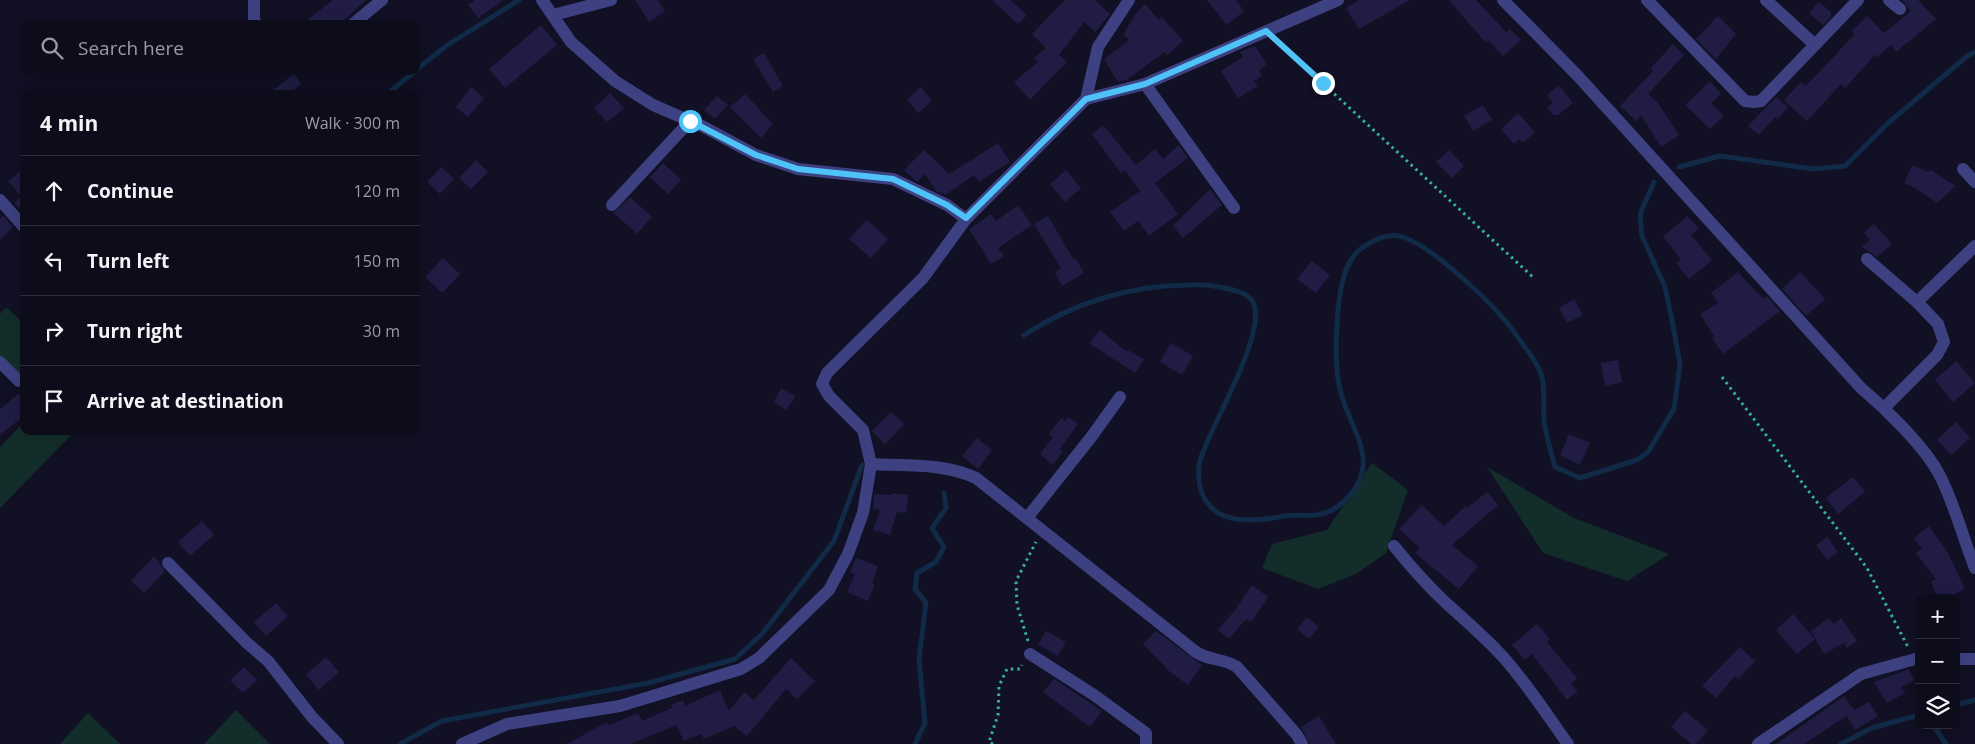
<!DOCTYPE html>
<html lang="en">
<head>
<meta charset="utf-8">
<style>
	:root { --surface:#0d0c1b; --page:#1b1a28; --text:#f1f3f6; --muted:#9a9ba3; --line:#2d2c3a }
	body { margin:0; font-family:"Open Sans",sans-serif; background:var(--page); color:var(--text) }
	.controls { position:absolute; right:15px; bottom:15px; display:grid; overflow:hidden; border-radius:10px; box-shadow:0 5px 20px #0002 }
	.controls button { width:45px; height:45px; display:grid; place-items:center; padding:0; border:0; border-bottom:1px solid var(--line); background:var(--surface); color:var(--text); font:25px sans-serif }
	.stop { position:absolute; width:15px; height:15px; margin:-11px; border:4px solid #4fc3f7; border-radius:50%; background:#fff }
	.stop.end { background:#4fc3f7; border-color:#fff; box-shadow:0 1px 5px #0008 }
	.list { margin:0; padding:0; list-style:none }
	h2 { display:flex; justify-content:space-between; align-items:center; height:65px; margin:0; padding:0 20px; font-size:21px }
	h2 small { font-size:16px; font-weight:400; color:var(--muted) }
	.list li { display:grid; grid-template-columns:32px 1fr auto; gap:15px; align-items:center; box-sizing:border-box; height:70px; padding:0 20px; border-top:1px solid var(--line) }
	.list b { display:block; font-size:19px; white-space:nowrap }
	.list em { font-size:16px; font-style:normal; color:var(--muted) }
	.icon { flex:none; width:28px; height:28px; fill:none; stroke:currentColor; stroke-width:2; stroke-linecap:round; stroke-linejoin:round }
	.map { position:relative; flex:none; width:1975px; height:744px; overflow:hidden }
	.search { position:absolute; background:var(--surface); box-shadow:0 5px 20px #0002; left:20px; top:20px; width:400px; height:55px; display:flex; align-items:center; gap:12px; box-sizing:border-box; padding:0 18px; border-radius:10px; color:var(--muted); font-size:19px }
	.panel { position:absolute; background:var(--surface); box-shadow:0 5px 20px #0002; left:20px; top:90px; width:400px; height:345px; border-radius:10px }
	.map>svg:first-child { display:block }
	.green { fill:#132e2a }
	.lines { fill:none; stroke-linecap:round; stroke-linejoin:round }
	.stream { stroke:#102a47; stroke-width:5 }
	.building { fill:#201c44 }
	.path { stroke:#35b19d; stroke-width:3; stroke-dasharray:2.5 4; stroke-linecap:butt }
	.minor { stroke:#3d4181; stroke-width:12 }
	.route { stroke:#4fc3f7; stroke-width:6 }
</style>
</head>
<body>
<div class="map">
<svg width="1975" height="744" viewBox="0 0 1975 744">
	<rect width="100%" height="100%" fill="#111024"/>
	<g class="green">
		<polygon points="6,307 24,324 24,392 0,362 0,314"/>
		<polygon points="24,422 24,431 75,431 0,508 0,447"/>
		<polygon points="1372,463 1408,490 1386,553 1356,574 1318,589 1262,568 1272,544 1327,530"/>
		<polygon points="1487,467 1574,518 1669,554 1627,581 1543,553"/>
		<polygon points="236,710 270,744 204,744"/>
		<polygon points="88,713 120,744 60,744"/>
	</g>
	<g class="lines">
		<g class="stream">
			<polyline points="416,70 446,46 519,0"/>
			<polyline points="387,94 415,71"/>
			<polyline points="1679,167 1720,156 1814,169 1845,166 1887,124 1966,57 1975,52"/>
			<path d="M1024 335C1073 303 1131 285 1190 285 1204 284 1238 288 1249 297 1277 320 1207 431 1200 461 1197 475 1199 490 1206 501 1222 526 1259 521 1284 516 1296 514 1309 517 1321 514 1341 510 1361 487 1363 467 1366 442 1343 411 1339 385 1334 357 1335 284 1351 260 1357 250 1364 246 1374 241 1384 236 1392 234 1403 237 1435 248 1497 307 1517 336 1524 347 1535 359 1540 371 1546 385 1543 405 1544 420 1546 436 1551 452 1555 467L1580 478 1637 460 1648 452 1674 409 1680 365 1672 320 1665 287 1642 236 1640 214 1654 182"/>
			<polyline points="1956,705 1975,700"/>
			<polyline points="1933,725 1946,744"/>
			<polyline points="400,744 442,721 648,683 735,659 762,634 834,541 862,465"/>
			<polyline points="915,744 925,723 919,659 926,603 915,589 917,573 936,562 944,547 932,528 946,508 944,493"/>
			<polyline points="1841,744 1872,728 1919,715"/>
		</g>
	</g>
	<g class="building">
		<polygon points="333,0 366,0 340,24 302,24"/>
		<polygon points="475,0 503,0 478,18 468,5"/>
		<polygon points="635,0 658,0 665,11 649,22"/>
		<polygon points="992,0 1010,0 1027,15 1018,24"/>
		<polygon points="1065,0 1095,0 1110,14 1095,32 1084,22 1059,55 1067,62 1030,100 1014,82 1038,62 1034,58 1046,48 1032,34"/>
		<polygon points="1207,0 1236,0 1244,11 1227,25"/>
		<polygon points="1359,0 1410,0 1359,29 1346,8"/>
		<polygon points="1449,0 1476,0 1506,32 1510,29 1521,40 1503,56 1488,40 1486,43"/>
		<polygon points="1902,0 1918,0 1936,19 1896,52 1891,45 1877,57 1875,55 1845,88 1841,84 1807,121 1784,100 1801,82 1806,86 1855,34 1852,31 1867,16 1884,33 1911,11"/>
		<polygon points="1819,2 1831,12 1831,17 1823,25 1809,13"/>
		<polygon points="1145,4 1159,20 1162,17 1183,41 1167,55 1165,52 1126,80 1118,82 1104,59 1130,40 1123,35 1136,13"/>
		<polygon points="1718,16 1736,34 1716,59 1696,39"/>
		<polygon points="541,25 557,45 505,88 489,69"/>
		<polygon points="1673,44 1684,55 1648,94 1658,103 1679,135 1661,147 1641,115 1636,121 1620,106 1653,71 1651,68"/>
		<polygon points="1255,46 1267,64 1259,70 1262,76 1254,81 1258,86 1238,98 1221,71 1243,57 1240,52"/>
		<polygon points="764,53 783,86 773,92 753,59"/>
		<polygon points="294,74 301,84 289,94 268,94"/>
		<polygon points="1710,81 1721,94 1711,103 1724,116 1710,129 1685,105"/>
		<polygon points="1559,85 1573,103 1558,115 1553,115 1547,108 1553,103 1547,95"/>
		<polygon points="471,87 484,98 468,117 456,107"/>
		<polygon points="921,87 932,101 918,113 907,99"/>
		<polygon points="610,93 624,108 607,122 594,108"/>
		<polygon points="745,94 773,124 761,138 730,107"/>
		<polygon points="717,96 728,105 715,119 704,110"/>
		<polygon points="1776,97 1788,107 1778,119 1775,117 1759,135 1748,126"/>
		<polygon points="1483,105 1492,120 1473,131 1464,116"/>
		<polygon points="1518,113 1535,132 1523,143 1519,139 1514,144 1501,129"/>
		<polygon points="1103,125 1136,165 1155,149 1163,159 1179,145 1188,158 1155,183 1178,214 1149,236 1138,221 1124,231 1110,212 1140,191 1125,170 1121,173 1092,134"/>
		<polygon points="998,143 1010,162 979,182 974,175 945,195 936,191 925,174 917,182 904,170 924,150 949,174"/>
		<polygon points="1449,150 1464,166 1452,178 1436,162"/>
		<polygon points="476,160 488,172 471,189 459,178"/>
		<polygon points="663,163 681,180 668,194 650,177"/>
		<polygon points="1912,165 1929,172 1931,170 1956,186 1937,203 1917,189 1904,183"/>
		<polygon points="441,167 454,179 440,194 427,182"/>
		<polygon points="24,168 24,214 14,203 21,196 8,181"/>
		<polygon points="1066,170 1081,188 1065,202 1050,184"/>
		<polygon points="1210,189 1222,205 1183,238 1173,226"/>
		<polygon points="630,197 652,217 637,234 614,213"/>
		<polygon points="1018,205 1032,225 998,248 1004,256 991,264 969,229 991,214 996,221"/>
		<polygon points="3,215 13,227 0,240 0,218"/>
		<polygon points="1048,216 1074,260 1076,259 1084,273 1062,286 1055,272 1061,268 1034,224"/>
		<polygon points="1687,216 1699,228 1691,235 1712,260 1689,279 1676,263 1681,259 1663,237"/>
		<polygon points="867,220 888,239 871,258 849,239"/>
		<polygon points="1874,224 1892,244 1877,257 1862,247 1870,240 1864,233"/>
		<polygon points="443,258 460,274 442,293 425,277"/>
		<polygon points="1312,261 1330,275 1316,293 1297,279"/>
		<polygon points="1738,272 1763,299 1767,296 1780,311 1723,354 1712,338 1714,336 1700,314 1718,303 1711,293"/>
		<polygon points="1800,272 1825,299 1806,316 1782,289"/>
		<polygon points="1574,299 1583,315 1567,323 1559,308"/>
		<polygon points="1100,330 1127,352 1128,350 1144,359 1135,373 1089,343"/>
		<polygon points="1171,343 1193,356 1182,375 1160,362"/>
		<polygon points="1618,360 1622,382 1605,386 1601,363"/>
		<polygon points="1956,361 1975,383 1953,402 1935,380"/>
		<polygon points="781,388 795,396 787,410 774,403"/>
		<polygon points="18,394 24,401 24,416 0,435 0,409"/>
		<polygon points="891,412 904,424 885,445 872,431"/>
		<polygon points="1068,417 1078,424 1060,449 1063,451 1053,465 1040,454 1053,437 1049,434 1061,418 1065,421"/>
		<polygon points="1956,422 1970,438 1951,455 1937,440"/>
		<polygon points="1569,434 1590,443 1580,465 1560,455"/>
		<polygon points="977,438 992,450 978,469 962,456"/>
		<polygon points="1853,477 1865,492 1838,514 1826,498"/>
		<polygon points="1487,492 1498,505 1452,545 1478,566 1459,589 1415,553 1420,548 1399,529 1422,505 1444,526 1466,506 1467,508"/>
		<polygon points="893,493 908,495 906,513 897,512 890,535 873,530 880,510 873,509 874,498 874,494 892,495"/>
		<polygon points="202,521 214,535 190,556 178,542"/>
		<polygon points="1929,526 1948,553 1965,589 1945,598 1938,598 1931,582 1936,579 1916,553 1922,549 1914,538"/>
		<polygon points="1827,537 1838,552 1827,560 1816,545"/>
		<polygon points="154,556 165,571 144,593 131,581"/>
		<polygon points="856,558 878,566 872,583 875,584 868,601 847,592 855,574 850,572"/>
		<polygon points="1252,585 1268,597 1251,622 1246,619 1229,639 1218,630 1235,610"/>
		<polygon points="276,603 288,616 266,636 254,622"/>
		<polygon points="1793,614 1815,639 1797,654 1776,630"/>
		<polygon points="1307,617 1319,627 1309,639 1297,629"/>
		<polygon points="1829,618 1834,624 1841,618 1857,641 1847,648 1844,643 1824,654 1811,631"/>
		<polygon points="1537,624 1550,639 1547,642 1577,678 1571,684 1578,691 1567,700 1532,654 1525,660 1512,645"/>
		<polygon points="1046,631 1066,642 1058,656 1038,645"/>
		<polygon points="1156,631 1202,665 1188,685 1169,671 1143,644"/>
		<polygon points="1740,647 1755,661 1738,679 1735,676 1716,698 1702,686"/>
		<polygon points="326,657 339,672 319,690 306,675"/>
		<polygon points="791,658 815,681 797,699 786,689 747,736 734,726 704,739 701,734 684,741 676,725 631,744 567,744 607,722 609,725 638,713 642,721 672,708 671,705 683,700 685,706 720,690 729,711 744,692 754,700"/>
		<polygon points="244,667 257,680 243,693 230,680"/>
		<polygon points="1909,669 1914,681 1901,687 1905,693 1887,703 1874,682"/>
		<polygon points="1054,679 1102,711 1090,727 1043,692"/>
		<polygon points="1844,696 1854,710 1869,702 1878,716 1855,730 1847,716 1804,744 1776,744"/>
		<polygon points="1685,711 1708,730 1696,744 1691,744 1671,727"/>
		<polygon points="1319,716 1336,744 1310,744 1301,727"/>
	</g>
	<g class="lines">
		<g class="path">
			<polyline points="1277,41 1535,279"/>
			<polyline points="1722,377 1867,568 1908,647"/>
			<polyline points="1028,641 1017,605 1016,581 1036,542"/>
			<polyline points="993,744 989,742 998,715 999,686 1007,669 1020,669 1022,665"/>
		</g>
		<g class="minor">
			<polyline points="254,0 254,20 257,24"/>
			<polyline points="542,0 571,42 615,81 653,105 704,127 756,155 798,169 893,179 947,205 966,219"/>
			<polyline points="1129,0 1098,47 1086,99 1145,84 1338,0"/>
			<path d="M1503 0 1577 75 1861 388C1886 409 1924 446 1939 474 1954 502 1963 538 1975 568"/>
			<polyline points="1647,0 1745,101 1754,102 1761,101 1858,0"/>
			<polyline points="1766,0 1815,45"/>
			<polyline points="1889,0 1900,9"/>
			<polyline points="553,15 611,0"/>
			<polyline points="353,24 382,0"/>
			<polyline points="1145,84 1234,208"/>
			<polyline points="1963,169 1975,182"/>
			<polyline points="0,200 24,227"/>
			<polyline points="612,205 690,121"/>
			<polyline points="1867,259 1918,303"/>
			<polyline points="0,362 19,381"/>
			<polyline points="1884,408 1937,355 1944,342 1938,324 1917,302 1975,246"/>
			<path d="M871 464C906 466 944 463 976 478L1196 652C1209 661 1224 658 1237 667L1297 735 1302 744"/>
			<polyline points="1027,518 1092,436 1120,397"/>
			<path d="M1394 546C1410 566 1427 585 1446 603 1466 621 1486 638 1504 658 1528 685 1547 715 1568 744"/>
			<polyline points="168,563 247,643 268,661 312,717 338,744"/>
			<polyline points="1030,654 1094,695 1146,733 1146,744"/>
			<polyline points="1956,659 1975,659"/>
			<polyline points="462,744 507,724 620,706 741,669 759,658 829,590 848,554 863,513 871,464 863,430 829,396 822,384 827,373 923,278 966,219 1086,99"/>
			<polyline points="1758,744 1861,674 1919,658"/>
		</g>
	</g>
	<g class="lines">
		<polyline class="route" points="690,121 756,155 798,169 893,179 947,205 966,218 1086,99 1145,84 1266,31 1323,83"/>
	</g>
</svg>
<div class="controls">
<button>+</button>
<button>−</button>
<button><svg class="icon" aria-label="layers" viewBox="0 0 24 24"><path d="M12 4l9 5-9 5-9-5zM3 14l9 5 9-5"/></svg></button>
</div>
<div class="stop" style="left:690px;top:121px"></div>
<div class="stop end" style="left:1323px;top:83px"></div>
<div class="search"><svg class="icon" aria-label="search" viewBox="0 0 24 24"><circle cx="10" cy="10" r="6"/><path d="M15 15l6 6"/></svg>Search here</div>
<section class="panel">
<h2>4 min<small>Walk · 300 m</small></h2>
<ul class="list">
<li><svg class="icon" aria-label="ahead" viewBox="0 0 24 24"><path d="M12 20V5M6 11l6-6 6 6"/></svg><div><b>Continue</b></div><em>120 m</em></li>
<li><svg class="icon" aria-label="left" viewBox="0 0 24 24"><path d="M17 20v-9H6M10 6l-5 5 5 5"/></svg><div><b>Turn left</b></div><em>150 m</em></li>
<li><svg class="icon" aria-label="right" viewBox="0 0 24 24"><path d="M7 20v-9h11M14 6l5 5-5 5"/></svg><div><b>Turn right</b></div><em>30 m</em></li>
<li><svg class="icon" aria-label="arrive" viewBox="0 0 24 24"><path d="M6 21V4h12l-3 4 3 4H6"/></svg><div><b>Arrive at destination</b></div></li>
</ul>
</section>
</div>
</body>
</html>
